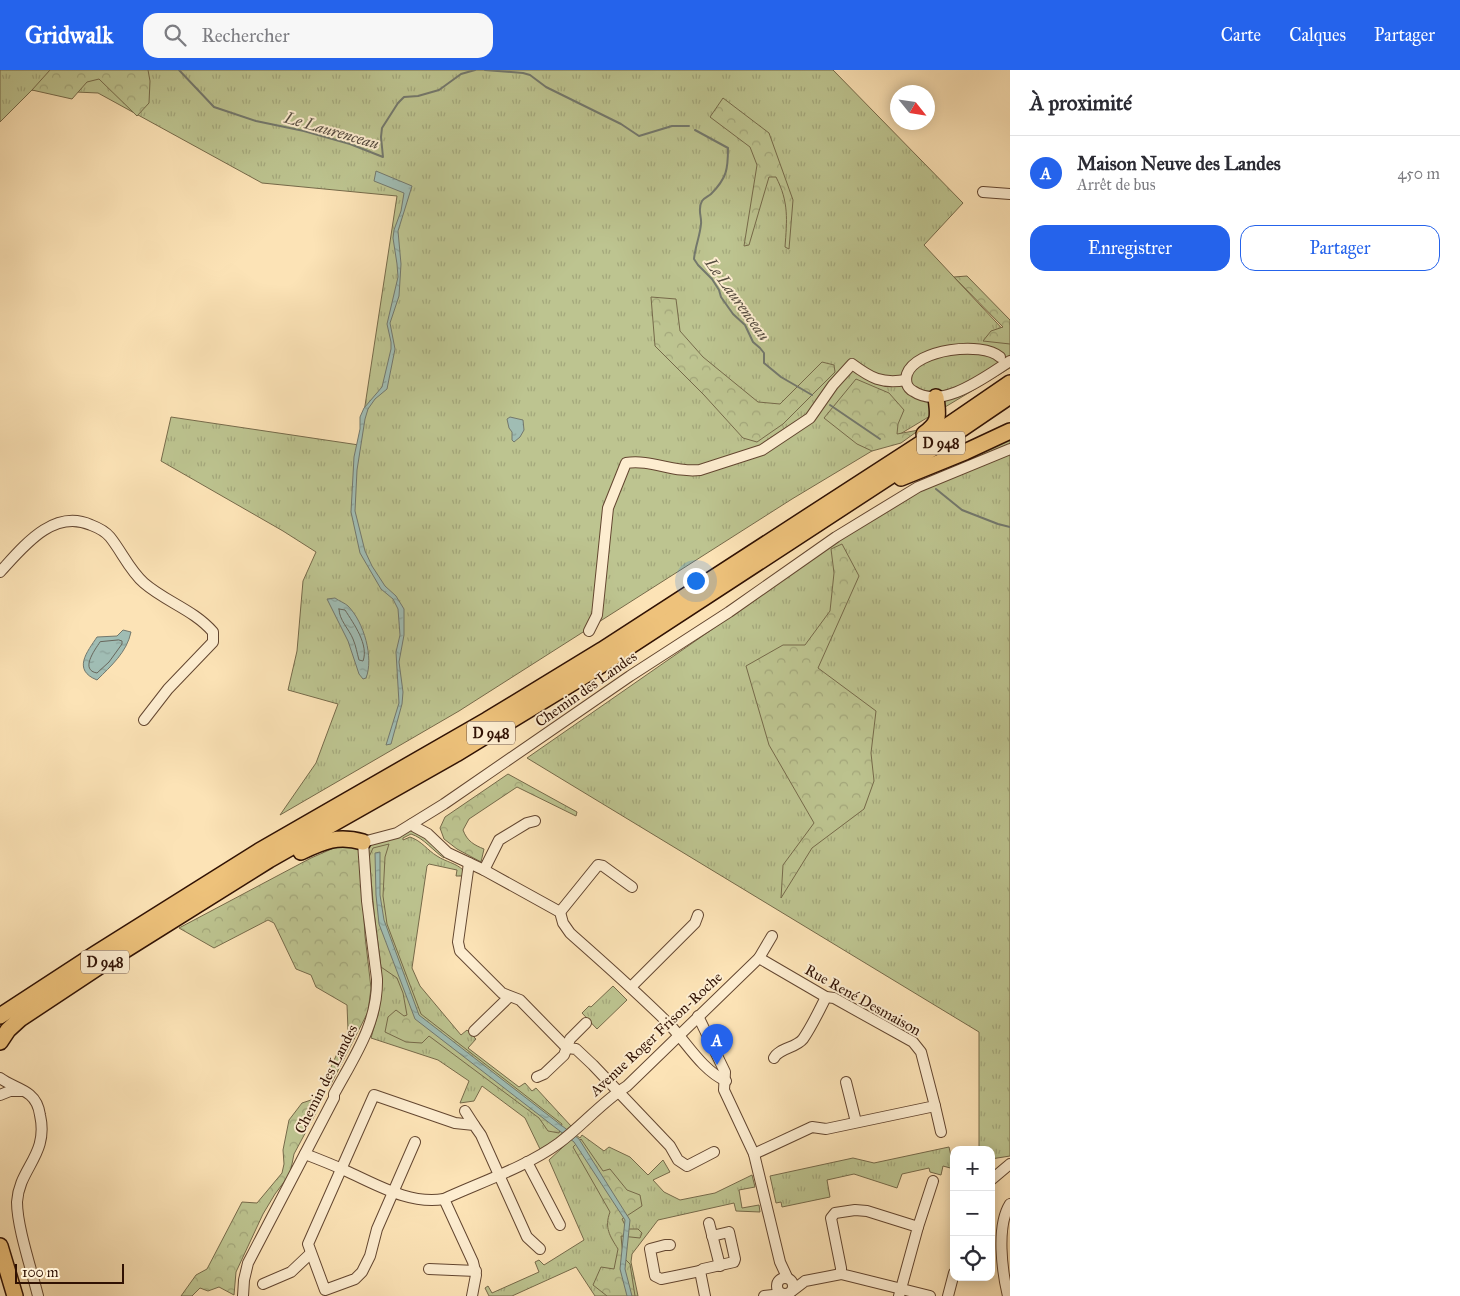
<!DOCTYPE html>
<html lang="fr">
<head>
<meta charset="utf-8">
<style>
	:root { --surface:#fff; --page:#f7f7f7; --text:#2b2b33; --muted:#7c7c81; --line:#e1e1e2; --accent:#2563eb }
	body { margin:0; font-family:"IM FELL Great Primer",serif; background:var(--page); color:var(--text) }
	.controls { position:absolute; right:15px; bottom:15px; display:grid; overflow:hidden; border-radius:10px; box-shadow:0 2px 12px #0003 }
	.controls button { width:45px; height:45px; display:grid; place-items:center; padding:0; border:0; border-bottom:1px solid var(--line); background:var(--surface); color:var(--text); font:25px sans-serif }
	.compass { position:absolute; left:890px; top:15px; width:45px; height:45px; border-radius:50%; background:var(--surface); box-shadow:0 2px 12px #0003; rotate:120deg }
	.scale { position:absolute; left:15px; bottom:12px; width:109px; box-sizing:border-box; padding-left:5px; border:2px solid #301103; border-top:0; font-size:14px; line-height:18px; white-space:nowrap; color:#301103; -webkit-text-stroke:4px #fdedd0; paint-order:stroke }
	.you { position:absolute; left:695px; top:510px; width:18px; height:18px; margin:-12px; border:4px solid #fff; border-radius:50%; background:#1a73e8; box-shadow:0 0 0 8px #1a73e833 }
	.badge { display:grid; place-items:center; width:32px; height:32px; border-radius:50%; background:var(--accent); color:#fff; font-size:16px; font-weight:700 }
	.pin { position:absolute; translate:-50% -41px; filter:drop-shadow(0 1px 2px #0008) }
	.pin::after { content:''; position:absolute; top:26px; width:18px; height:15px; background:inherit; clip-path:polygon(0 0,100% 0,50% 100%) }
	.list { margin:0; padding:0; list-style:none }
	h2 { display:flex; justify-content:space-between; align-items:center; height:65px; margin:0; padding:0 20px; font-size:21px }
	h2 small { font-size:16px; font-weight:400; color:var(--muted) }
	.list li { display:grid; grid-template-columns:32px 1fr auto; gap:15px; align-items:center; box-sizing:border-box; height:75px; padding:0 20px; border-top:1px solid var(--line) }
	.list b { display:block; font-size:19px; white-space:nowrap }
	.list p { margin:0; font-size:16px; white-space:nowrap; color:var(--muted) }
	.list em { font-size:16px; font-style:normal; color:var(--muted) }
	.actions { display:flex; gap:10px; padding:15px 20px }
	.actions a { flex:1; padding:11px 0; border:1px solid var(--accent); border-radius:15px; text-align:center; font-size:18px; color:var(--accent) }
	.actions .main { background:var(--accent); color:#fff }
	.icon { flex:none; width:28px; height:28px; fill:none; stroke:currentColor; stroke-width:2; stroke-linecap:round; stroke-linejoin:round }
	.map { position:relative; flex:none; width:1010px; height:1226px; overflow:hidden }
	header { display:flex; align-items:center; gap:30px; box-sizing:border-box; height:70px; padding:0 25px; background:var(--accent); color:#fff }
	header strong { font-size:24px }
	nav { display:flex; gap:28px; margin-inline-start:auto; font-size:18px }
	.search { width:350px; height:45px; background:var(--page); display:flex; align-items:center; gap:12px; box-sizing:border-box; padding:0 18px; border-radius:15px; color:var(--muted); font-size:19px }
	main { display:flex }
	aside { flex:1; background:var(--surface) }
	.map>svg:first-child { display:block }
	.grass { fill:url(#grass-tufts); stroke:#766a4a }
	.forest { fill:url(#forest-crowns); stroke:#766a4a }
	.water { fill:url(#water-ripples); stroke:#73786d }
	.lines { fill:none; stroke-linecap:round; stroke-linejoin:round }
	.shore { stroke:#68675c; stroke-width:1 }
	.stream { stroke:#73786d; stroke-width:2 }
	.minor-casing { stroke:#634630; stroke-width:12 }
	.highway-casing { stroke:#301103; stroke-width:18 }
	.minor { stroke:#fdedd0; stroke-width:10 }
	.highway { stroke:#eec27b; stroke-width:15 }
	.labels { text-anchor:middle; stroke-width:4; stroke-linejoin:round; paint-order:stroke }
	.shield { fill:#fdedd0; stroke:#6e5340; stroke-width:1 }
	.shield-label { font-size:14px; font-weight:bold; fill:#301103 }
	.street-label { font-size:15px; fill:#301103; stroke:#fdedd0 }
	.water-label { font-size:16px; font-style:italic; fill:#574d41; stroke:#fdedd0 }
</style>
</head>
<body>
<header>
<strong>Gridwalk</strong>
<div class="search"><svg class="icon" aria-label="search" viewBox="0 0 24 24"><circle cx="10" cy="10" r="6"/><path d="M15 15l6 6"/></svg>Rechercher</div>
<nav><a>Carte</a><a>Calques</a><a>Partager</a></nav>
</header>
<main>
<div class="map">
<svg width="1010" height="1226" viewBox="0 0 1010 1226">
	<defs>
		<pattern id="grass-tufts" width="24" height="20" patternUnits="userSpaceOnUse" patternTransform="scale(1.25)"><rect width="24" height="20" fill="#bdc490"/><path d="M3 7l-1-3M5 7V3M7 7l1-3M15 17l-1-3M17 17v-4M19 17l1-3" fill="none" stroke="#a3a77b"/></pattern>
		<pattern id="forest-crowns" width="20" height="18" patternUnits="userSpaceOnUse" patternTransform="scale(1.25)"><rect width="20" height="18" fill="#bdc490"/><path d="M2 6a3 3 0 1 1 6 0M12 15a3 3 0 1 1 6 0" fill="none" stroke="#a3a77b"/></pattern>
		<pattern id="water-ripples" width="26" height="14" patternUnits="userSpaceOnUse" patternTransform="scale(1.25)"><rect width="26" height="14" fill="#a0bdb4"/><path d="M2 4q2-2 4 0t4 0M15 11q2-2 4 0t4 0" fill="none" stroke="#8aa199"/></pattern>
	</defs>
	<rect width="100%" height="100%" fill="#fce3b6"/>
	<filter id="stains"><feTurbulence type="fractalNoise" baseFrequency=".004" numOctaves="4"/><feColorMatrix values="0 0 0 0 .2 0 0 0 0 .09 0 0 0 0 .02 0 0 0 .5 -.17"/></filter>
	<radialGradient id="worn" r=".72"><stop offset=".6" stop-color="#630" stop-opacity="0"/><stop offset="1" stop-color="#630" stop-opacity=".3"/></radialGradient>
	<g class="grass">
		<polygon points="0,0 833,0 963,133 924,175 1010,267 1010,298 792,429 459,641 280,745 316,693 338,634 288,620 297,581 303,511 316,482 283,461 161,391 171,347 359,375 397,126 262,113 98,23 32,20 0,52"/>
		<polygon points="1010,365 1010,1086 991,1089 991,1080 979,1080 979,962 527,688 842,469"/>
		<path d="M410 760 419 762 446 785 444 788C433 781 424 768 411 764L403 768V770L410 767C422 771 427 780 437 786 446 792 456 793 463 800V806H456L457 800 429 794 427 796 412 898 420 916 461 965 467 960 476 969 468 978 519 1017 525 1013 532 1021 536 1018 571 1056 554 1071 540 1079 525 1048 482 1016 474 1031 460 1033 469 1011 438 990 371 968 379 940 380 918 367 779 371 774Z"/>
		<polygon points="613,916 627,930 597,959 582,943 589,936 591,937"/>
		<polygon points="576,1065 580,1068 582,1065 604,1081 609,1077 630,1087 648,1105 663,1090 670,1102 653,1110 664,1122 680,1130 715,1123 752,1105 755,1117 739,1120 742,1138 759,1135 760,1142 736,1141 734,1133 658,1150 632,1184 631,1192 638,1226 595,1226 576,1197 512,1226 489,1226 485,1218 488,1216 492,1223 539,1202 535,1192 539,1190 544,1195 584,1170 549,1090"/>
		<polygon points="949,1077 951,1086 954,1087 954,1099 943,1096 941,1105 930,1102 929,1098 902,1104 897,1118 854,1104 827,1110 830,1127 782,1137 781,1132 776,1133 770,1106 853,1088 874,1093"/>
	</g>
	<g class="forest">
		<polygon points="50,0 148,0 150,11 149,33 137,46 99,9 87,12 72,29 32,20"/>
		<path d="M723 28 769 63 793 130 789 179 785 177C787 150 789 132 776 107H769L749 175 744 176 757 95 750 77 710 47Z"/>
		<polygon points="967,206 1010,250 1010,274 983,271 991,261 1003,257 954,207"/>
		<polygon points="651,227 676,229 680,261 703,287 758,332 780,334 822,292 834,295 835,302 783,354 757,372 743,368 704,325 655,276"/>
		<polygon points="856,309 889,323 904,340 898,354 897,364 919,360 901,373 872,381 857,374 824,348"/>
		<polygon points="842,474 859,506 818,598 876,641 871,683 874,711 864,739 812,778 781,828 783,795 814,753 769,675 746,596 783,575 805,575 830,541 834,503 831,479"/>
		<path d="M508 704 577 742 576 746 517 717 469 749 463 760C467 771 474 775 484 779L481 792 457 779 444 769 440 758 445 747Z"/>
		<polygon points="343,774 354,775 360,782 365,866 371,918 368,942 330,1016 324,1012 348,960 347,935 316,917 311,905 296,899 274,853 268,850 214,878 179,858 311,788"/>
		<polygon points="389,774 385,787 383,826 387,854 421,944 562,1054 559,1063 548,1061 539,1048 429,966 422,973 406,972 385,962 388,947 396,940 404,946 407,945 403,923 397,908 381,897 374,842 369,787 373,778"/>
		<polygon points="314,1029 318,1033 317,1041 294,1084 290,1104 275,1124 263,1144 236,1202 234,1225 219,1217 208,1221 200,1218 192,1226 181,1226 196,1205 207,1199 242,1132 257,1133 282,1103 284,1094 283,1080 289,1050 302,1033"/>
		<path d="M581 1069 603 1101 610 1099 627 1120 640 1125 642 1136 622 1149 627 1159H638L642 1163 640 1168 621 1166 623 1187 630 1194 635 1226H607L593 1215 601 1197 614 1199 618 1179C610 1166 604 1158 610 1142L573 1077Z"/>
	</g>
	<g class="water">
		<polygon points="376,101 412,116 398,161 401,194 399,226 390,253 395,279 387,319 375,329 368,339 365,349 357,400 355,441 365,481 372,496 385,516 396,526 404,539 404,565 399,592 403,622 402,634 391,674 386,675 399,633 396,582 400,565 398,539 393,529 381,519 360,483 351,442 354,387 360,359 360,347 364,338 382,317 391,279 391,272 387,254 398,207 397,194 393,168 394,160 401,141 404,123 374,111"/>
		<polygon points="510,347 523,350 524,360 520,367 514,372 512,370 512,362 509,358 507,349"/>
		<path d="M335 528C339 531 345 533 348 536 364 552 374 588 366 608L363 609 359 604 348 571 327 529Z"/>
		<path d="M123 560 131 562C127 582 111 596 97 610 72 600 87 582 97 567L117 566Z"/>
		<polygon points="380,782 380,825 384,850 419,945 579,1069 630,1150 625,1199 632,1226 627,1226 620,1199 625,1150 574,1072 415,949 379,854 376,825 375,783"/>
	</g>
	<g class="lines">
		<g class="shore">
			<path d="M339 539 345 540C354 554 369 575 363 591L359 590C357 583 356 576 353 569 349 559 339 550 339 539Z"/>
			<path d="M119 570 122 571V574L109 592 97 603C80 600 94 581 100 572Z"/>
		</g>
		<g class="stream">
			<polyline points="179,0 214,37 256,51 304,61 350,74 383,87 381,67 382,58 398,33 404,27 418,26 439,20 461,4 475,0"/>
			<polyline points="485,0 523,3 530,5 546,17 621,54 639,66 672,56 689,56"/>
			<path d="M695 60 728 78C728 99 727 108 711 124 709 126 704 128 702 131 697 139 702 147 701 154 700 166 695 177 694 189L698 195 712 209 719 220 721 227 733 244 745 255 753 272 760 278 764 283V293L781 307 812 325"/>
			<polyline points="830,335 880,369"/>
			<polyline points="936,419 962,440 998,454 1010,457"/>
		</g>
		<defs>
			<g id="minor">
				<polyline points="983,122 1010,124"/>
				<path d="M1000 287C982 271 916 279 907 304 905 311 907 318 913 321 942 341 986 306 1010 291"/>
				<path d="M0 502C23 477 53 438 91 455 99 458 105 461 110 467 122 482 130 501 144 513 166 532 194 540 213 562V572L168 619 144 650"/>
				<path d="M589 561 597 545 608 438 626 393C651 389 674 403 700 400L762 380 810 348 833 315 852 294C871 308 881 314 906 310"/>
				<path d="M412 754 415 757 428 764 448 783 484 800 560 842 563 853 570 863C604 893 637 922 669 954 687 973 702 1000 726 1011"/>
				<polyline points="469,793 458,872 460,881 502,923 520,930 567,978 576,979 593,995 670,1076 678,1090 687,1096 714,1082"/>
				<polyline points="484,800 499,770 527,753 535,751"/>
				<polyline points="560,842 598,795 603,796 632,817"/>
				<polyline points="631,917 695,853 698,845"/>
				<polyline points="698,946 725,1002 724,1020 754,1084 780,1192 787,1207"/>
				<polyline points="474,961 509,927"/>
				<path d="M774 988C779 978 796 978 803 969 812 956 819 941 826 927"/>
				<polyline points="537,1007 544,1004 564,985 570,969 586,953"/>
				<path d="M0 1008C9 1015 22 1018 30 1025 36 1030 39 1038 40 1045 49 1085 19 1098 17 1132 17 1157 32 1201 38 1226"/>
				<polyline points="846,1012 856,1052"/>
				<polyline points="0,1025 10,1021 22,1021"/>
				<polyline points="935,1036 941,1062"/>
				<polyline points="465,1041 474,1055"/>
				<polyline points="415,1072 377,1159 370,1186 362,1202 355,1209 325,1220 308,1174 374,1025 455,1053 474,1055 481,1065 527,1167 540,1179"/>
				<path d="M305 1084C318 1089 331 1094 344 1100 376 1114 409 1135 444 1129 481 1112 526 1097 559 1073 583 1055 602 1032 627 1016L759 888 772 866"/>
				<polyline points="754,1084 812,1057 826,1059 935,1036 921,982 913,972 834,928 826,927 759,888"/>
				<polyline points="527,1092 560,1155"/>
				<polyline points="991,1110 1010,1094"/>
				<polyline points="444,1129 473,1192 476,1205 472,1226"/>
				<polyline points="709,1153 720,1196"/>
				<polyline points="918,1157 933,1111"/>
				<polyline points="670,1175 665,1175 650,1179 655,1206 661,1209 700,1201"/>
				<polyline points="429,1199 476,1201"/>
				<polyline points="841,1204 841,1198 831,1148 835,1143 855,1140 867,1141 918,1157 899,1226"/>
				<circle cx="785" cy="1216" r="8"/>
				<polyline points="263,1214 291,1202 310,1184"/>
				<polyline points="792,1221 805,1211 841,1204 930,1226"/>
				<path d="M243 1226 244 1210 248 1193 334 1028V1024C354 987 378 953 377 909L367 831 363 772 397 763 444 734 630 606 729 542 836 467 918 417 1010 379"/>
				<polyline points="705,1226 700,1201 703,1199 734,1192 735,1189 729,1162 712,1166"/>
				<polyline points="764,1226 782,1224"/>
				<polyline points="948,1226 954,1203"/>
				<path d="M1008 1226C1002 1201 996 1156 1010 1134"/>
			</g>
			<g id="highway">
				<path d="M924 364C941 351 938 346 936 327"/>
				<polyline points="901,408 965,382 1010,361"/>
				<path d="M301 782C324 771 338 765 363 772"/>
				<polyline points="0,946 95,884 259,781 487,650 602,580 937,363 1010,313"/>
				<polyline points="0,972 8,960 20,949 106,892 269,790 456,684 592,601 941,373 1010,326"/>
				<polyline points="0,1176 15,1226"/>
			</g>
		</defs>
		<use href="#minor" class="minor-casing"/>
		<use href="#highway" class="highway-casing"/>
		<use href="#minor" class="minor"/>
		<use href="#highway" class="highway"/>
	</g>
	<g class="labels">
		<g class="shield">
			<rect x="917" y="361.5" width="48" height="23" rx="4"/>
			<rect x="467" y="651.5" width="48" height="23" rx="4"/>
			<rect x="81" y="880.5" width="48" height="23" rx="4"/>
		</g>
		<g class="shield-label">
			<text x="941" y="378">D 948</text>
			<text x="491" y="668">D 948</text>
			<text x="105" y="897">D 948</text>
		</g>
		<g class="street-label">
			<text transform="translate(586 619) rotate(-35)" y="5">Chemin des Landes</text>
			<text transform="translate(863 930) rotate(29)" y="5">Rue René Desmaison</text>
			<text transform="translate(656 964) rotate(-43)" y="5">Avenue Roger Frison-Roche</text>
			<text transform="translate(326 1009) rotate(-63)" y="5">Chemin des Landes</text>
		</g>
		<g class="water-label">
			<text transform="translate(332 60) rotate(16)" y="6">Le Laurenceau</text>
			<text transform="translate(738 229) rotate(54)" y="6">Le Laurenceau</text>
		</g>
	</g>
	<rect width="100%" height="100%" filter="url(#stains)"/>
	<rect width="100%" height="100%" fill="url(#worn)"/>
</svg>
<div class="controls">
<button>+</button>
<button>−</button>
<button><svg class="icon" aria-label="locate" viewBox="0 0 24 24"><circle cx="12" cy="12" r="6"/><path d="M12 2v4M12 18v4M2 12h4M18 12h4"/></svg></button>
</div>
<svg class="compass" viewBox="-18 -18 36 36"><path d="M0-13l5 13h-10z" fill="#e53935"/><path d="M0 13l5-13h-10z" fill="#7c7c81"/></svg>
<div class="scale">100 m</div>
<div class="you"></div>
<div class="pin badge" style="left:717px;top:995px">A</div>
</div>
<aside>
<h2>À proximité<small></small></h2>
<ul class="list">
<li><span class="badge">A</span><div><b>Maison Neuve des Landes</b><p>Arrêt de bus</p></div><em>450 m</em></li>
</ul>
<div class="actions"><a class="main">Enregistrer</a><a>Partager</a></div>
</aside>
</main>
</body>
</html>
